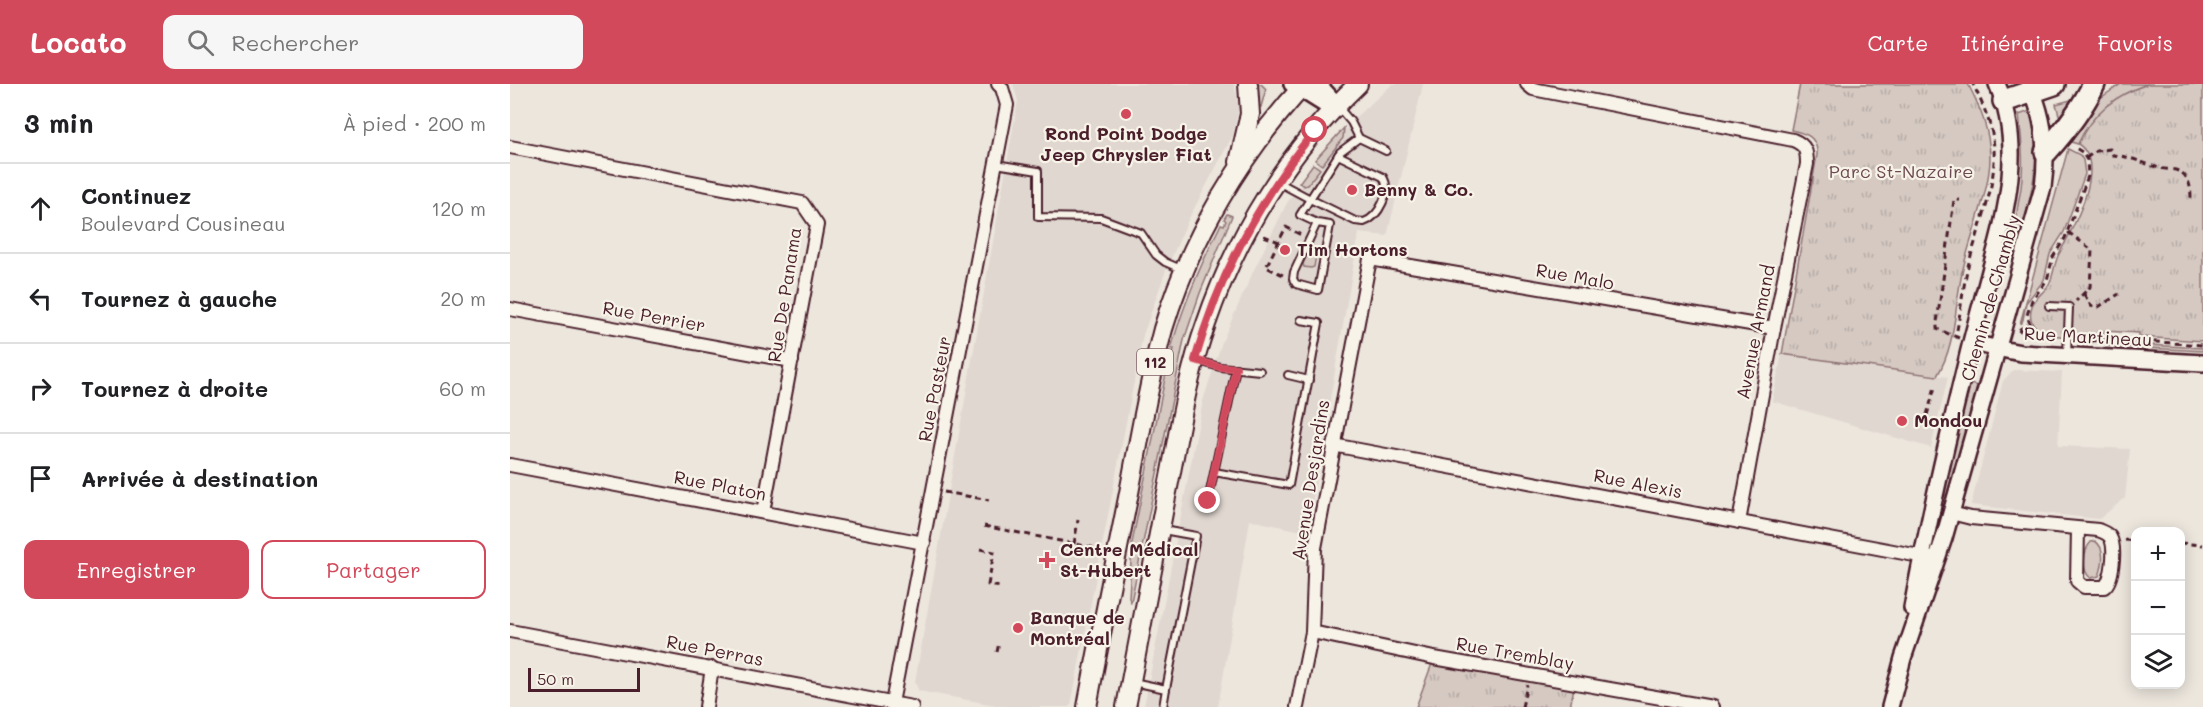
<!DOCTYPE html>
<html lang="fr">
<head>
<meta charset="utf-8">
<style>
	:root { --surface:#fff; --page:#f6f6f6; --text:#202124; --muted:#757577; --line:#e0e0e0; --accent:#d1495b }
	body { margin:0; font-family:Mali,sans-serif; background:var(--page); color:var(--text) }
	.controls { position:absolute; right:18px; bottom:18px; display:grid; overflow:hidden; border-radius:12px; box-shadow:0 3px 15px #0003 }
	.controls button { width:54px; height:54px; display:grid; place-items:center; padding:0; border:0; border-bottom:2px solid var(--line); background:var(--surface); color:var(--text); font:30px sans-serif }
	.scale { position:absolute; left:18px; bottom:15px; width:112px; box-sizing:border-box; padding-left:6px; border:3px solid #4a1f2b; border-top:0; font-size:16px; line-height:21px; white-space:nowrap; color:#4a1f2b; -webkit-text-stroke:4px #f7f3e8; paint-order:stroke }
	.stop { position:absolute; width:18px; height:18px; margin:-14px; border:4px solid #d1495b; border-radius:50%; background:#fff }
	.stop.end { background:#d1495b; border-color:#fff; box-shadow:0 2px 6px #0008 }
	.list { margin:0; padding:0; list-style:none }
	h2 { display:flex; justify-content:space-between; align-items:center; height:78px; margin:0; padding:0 24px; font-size:26px }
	h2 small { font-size:20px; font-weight:400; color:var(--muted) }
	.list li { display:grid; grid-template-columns:39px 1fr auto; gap:18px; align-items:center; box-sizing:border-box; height:90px; padding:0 24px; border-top:2px solid var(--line) }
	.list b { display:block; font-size:22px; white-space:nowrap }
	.list p { margin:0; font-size:20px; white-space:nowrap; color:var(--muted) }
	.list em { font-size:20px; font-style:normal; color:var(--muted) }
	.actions { display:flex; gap:12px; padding:18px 24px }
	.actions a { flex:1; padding:14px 0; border:2px solid var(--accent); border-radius:12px; text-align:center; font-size:21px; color:var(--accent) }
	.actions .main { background:var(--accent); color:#fff }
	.icon { flex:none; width:33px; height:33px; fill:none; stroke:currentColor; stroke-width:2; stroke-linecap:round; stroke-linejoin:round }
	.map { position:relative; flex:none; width:1693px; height:623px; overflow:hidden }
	header { display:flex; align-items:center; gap:36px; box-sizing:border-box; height:84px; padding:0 30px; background:var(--accent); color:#fff }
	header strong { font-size:28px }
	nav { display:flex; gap:33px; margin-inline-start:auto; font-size:21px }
	.search { width:420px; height:54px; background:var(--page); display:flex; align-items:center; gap:15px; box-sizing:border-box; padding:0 21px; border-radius:12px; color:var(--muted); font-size:22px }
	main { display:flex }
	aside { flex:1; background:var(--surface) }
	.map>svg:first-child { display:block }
	.built { fill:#e0d7d0 }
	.green { fill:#d5c9c2; stroke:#907476; stroke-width:1.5 }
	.park { fill:url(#park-tufts); stroke:#907476; stroke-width:1.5 }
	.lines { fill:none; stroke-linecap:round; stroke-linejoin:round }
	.service-casing { stroke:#4a1f2b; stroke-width:10 }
	.minor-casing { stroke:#4a1f2b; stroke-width:16 }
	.tertiary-casing { stroke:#4a1f2b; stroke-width:20 }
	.primary-casing { stroke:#4a1f2b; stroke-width:22 }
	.motorway-casing { stroke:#4a1f2b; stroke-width:26 }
	.path { stroke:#4a1f2b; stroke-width:3; stroke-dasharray:6 4.5; stroke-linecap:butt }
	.service { stroke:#f7f3e8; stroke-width:6 }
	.minor { stroke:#f7f3e8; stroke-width:12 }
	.tertiary { stroke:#f7f3e8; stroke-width:15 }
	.primary { stroke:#f7f3e8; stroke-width:18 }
	.motorway { stroke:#f7f3e8; stroke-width:21 }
	.route { stroke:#d1495b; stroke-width:8 }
	.poi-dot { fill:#d1495b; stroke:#f7f3e8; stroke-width:2 }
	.labels { text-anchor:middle; stroke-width:4.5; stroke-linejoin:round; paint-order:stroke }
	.shield { fill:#f7f3e8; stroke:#7e5f64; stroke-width:1.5 }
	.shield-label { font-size:16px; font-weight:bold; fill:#4a1f2b }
	.poi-label { font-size:18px; font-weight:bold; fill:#4a1f2b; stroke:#f7f3e8; text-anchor:start }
	.park-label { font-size:18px; fill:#6d4a51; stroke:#f7f3e8 }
	.street-label { font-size:18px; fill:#4a1f2b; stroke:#f7f3e8 }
</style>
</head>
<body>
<header>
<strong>Locato</strong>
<div class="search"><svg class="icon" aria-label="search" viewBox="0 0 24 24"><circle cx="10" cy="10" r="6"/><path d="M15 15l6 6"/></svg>Rechercher</div>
<nav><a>Carte</a><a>Itinéraire</a><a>Favoris</a></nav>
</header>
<main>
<aside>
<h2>3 min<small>À pied · 200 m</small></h2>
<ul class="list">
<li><svg class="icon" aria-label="ahead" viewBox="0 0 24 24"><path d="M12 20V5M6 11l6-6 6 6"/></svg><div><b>Continuez</b><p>Boulevard Cousineau</p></div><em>120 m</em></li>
<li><svg class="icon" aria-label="left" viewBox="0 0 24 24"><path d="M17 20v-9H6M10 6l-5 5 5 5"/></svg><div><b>Tournez à gauche</b></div><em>20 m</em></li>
<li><svg class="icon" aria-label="right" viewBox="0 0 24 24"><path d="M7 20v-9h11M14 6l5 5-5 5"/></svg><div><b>Tournez à droite</b></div><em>60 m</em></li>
<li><svg class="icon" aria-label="arrive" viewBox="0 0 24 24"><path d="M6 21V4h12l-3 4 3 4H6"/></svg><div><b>Arrivée à destination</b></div></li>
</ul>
<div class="actions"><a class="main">Enregistrer</a><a>Partager</a></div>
</aside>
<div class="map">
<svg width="1693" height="623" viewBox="0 0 1693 623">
	<defs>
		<pattern id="park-tufts" width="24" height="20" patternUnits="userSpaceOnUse" patternTransform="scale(1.5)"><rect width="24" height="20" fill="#d5c9c2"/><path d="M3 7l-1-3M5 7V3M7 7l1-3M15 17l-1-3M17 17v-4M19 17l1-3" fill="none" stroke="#b8aca7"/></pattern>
	</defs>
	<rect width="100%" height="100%" fill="#ece6dd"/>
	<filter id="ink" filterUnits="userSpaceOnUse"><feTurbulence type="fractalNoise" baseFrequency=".0167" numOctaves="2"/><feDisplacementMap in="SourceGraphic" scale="12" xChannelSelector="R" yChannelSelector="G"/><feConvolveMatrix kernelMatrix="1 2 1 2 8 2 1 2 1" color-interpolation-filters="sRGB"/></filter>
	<g filter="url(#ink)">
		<g class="built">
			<polygon points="503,0 724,0 729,22 723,51 679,134 656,186 633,251 561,621 558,623 496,623 409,607 405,598 508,17"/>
			<polygon points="883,0 913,0 877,152 849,149 797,448 740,436 708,623 634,623 693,317 712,258 743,188 777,119 824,58 848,31"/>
			<polygon points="1272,270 1438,293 1421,364 1262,317"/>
			<polygon points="1503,286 1552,288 1548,362 1620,365 1615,414 1589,435 1461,421 1493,297"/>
		</g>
		<g class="green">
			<polygon points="744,0 751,0 756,5 751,23 747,23"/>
			<path d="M1611 0H1638C1605 11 1582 29 1568 60L1561 58 1586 17Z"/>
			<polygon points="1568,14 1551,38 1546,20"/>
			<path d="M1520 27C1532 73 1523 105 1511 149L1505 147C1506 136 1507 126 1509 115 1515 89 1512 57 1509 31Z"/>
			<polygon points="834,44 833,54 812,81 805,76"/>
			<polygon points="1558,65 1570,71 1573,76 1575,90 1554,148 1540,170 1534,196 1516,219 1513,236 1510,240"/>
			<polygon points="803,80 810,85 797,101 794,102 789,99"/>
			<path d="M717 130 722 132 690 209 674 256 621 518 619 514 622 459 660 269H663L664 265H661C673 221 691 180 711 140L714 141 716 137 714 135Z"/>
			<polygon points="801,162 807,165 804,183 801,184 794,183 793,180"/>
			<polygon points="1599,259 1693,264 1693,267 1598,262"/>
			<polygon points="1459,300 1469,302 1438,412 1432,410"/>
			<path d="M1585 457C1596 464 1593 481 1589 492L1581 494C1571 488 1573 466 1581 458Z"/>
		</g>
		<g class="park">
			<path d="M1290 0H1458C1470 23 1480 47 1480 74 1480 106 1460 153 1453 185 1444 221 1447 259 1427 292L1272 270 1307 71C1308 53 1296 49 1281 46Z"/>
			<path d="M1638 0H1693V257L1629 253V249L1594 247 1593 251C1573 254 1510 259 1522 222 1525 213 1535 208 1539 200 1544 191 1544 179 1549 170 1562 146 1599 80 1568 60 1582 29 1605 11 1638 0Z"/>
			<polygon points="924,574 1065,599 1060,623 906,623"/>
		</g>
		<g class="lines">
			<defs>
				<g id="service">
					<polyline points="829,24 841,38 849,54 876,67"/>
					<polyline points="486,80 528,87 528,133 591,134 631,149 646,171 655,178 671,185"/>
					<polyline points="770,99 800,115 830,68 849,54"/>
					<path d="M807 139 784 188 783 195 786 200 808 206 820 141 807 139 790 131 800 115 845 137 854 138C869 133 882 107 873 93L828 71"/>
					<polyline points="1539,222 1559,223 1557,271"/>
					<polyline points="685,276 710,283 750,287"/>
					<polyline points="778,291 799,296"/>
					<polyline points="704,388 779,401 809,239 791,236"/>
					<polyline points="698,417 726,284"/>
					<polyline points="623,598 656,605 686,452 653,446"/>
					<polyline points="653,623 656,605"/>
				</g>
				<g id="minor">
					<path d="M1017 0 1023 5 1283 56C1296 61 1297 68 1297 80L1264 244 1229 438"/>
					<polyline points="0,63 292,119 307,141 253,428"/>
					<polyline points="0,225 282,277"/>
					<polyline points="823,361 1420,474"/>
					<polyline points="0,381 414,459"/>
					<path d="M1441 429 1461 434 1588 446C1593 448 1597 449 1600 453 1606 463 1603 497 1594 503H1574L1567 497 1568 445"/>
					<polyline points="0,547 402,623"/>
					<polyline points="802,548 924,574 1202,623"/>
					<polyline points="382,619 497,21 492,4 488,0"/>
					<polyline points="196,623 202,584"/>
					<polyline points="787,623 802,548 805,464 860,175 1264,244"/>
				</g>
				<g id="tertiary">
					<polyline points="782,0 822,25"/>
					<polyline points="808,0 827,21"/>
					<polyline points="1461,259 1511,269 1693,279"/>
					<path d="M1402 524C1417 442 1436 361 1456 279 1463 248 1472 218 1480 187 1497 125 1514 61 1487 0"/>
					<path d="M1380 623 1393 574 1434 454 1533 103C1538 67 1535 34 1519 0"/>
				</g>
				<g id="primary">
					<polyline points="729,78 740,30 738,0"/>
					<path d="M577 623C590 553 604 484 618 414 629 358 638 301 653 245 680 155 731 69 795 0"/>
					<path d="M616 623C629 553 643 483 656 413 668 355 676 295 696 240 727 149 779 66 848 0"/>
				</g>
				<g id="motorway">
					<polyline points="1494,17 1544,0"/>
					<path d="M1536 68C1554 48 1572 25 1584 0"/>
				</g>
			</defs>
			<use href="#service" class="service-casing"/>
			<use href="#minor" class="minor-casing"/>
			<use href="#tertiary" class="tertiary-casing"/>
			<use href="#primary" class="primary-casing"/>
			<use href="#motorway" class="motorway-casing"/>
			<g class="path">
				<path d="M1576 74 1586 67 1600 65 1603 71C1619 72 1633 79 1649 84 1656 86 1665 84 1672 89 1680 95 1681 106 1681 115"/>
				<polyline points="1558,148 1582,166 1580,203 1566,217"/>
				<polyline points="754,152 769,158"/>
				<polyline points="773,191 756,183 776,143 791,151"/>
				<polyline points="1574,210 1581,222 1587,224 1609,210"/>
				<path d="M1447 246C1451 225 1453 203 1458 182 1468 145 1486 105 1484 65 1483 42 1473 21 1463 0"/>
				<polyline points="1509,248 1510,245 1518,240"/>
				<polyline points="1449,254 1427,245 1427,238 1444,116 1450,116"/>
				<polyline points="1536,254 1521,243 1517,231 1522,216 1537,196 1543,173 1555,154 1578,92 1577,76 1572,68 1564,63"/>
				<polyline points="1581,257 1601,255 1693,261"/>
				<polyline points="1417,331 1425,303"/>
				<polyline points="434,408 479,416"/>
				<polyline points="474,442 591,465"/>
				<polyline points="1615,456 1626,457"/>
				<polyline points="1670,459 1693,461"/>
				<polyline points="564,460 568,436"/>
				<polyline points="470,465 484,468 478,501 491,503"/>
				<polyline points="487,568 489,559"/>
				<polyline points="1012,623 1017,601"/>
			</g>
			<use href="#service" class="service"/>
			<use href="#minor" class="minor"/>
			<use href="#tertiary" class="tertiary"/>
			<use href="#primary" class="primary"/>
			<use href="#motorway" class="motorway"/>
		</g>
	</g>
	<g class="lines" filter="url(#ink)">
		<path class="route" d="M698 417 726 284 710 283 685 276C709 190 750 115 805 46"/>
	</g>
	<g class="poi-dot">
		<circle cx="616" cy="30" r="6"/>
		<circle cx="842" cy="106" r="6"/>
		<circle cx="775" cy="166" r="6"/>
		<circle cx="1392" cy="337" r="6"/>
		<path d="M534 467h6v6h6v6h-6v6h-6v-6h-6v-6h6z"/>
		<circle cx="508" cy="544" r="6"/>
	</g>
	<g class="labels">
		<rect class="shield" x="627" y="265" width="36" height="26" rx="4.5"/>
		<g class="shield-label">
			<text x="645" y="284">112</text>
		</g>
		<g class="poi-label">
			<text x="616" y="56" text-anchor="middle">Rond Point Dodge<tspan x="616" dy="21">Jeep Chrysler Fiat</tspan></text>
			<text x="854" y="112">Benny &amp; Co.</text>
			<text x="787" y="172">Tim Hortons</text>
			<text x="1404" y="343">Mondou</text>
			<text x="550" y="472">Centre Médical<tspan x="550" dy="21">St-Hubert</tspan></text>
			<text x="520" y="540">Banque de<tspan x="520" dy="21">Montréal</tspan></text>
		</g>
		<g class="park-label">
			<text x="1391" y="94">Parc St-Nazaire</text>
		</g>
		<g class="street-label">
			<text transform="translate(1065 193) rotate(10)" y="6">Rue Malo</text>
			<text transform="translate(275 211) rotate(-81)" y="6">Rue De Panama</text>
			<text transform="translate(1481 214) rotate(-74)" y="6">Chemin de Chambly</text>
			<text transform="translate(144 233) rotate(10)" y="6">Rue Perrier</text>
			<text transform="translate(1246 248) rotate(-79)" y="6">Avenue Armand</text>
			<text transform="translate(1578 253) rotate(3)" y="6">Rue Martineau</text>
			<text transform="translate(425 305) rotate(-79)" y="6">Rue Pasteur</text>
			<text transform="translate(801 396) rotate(-81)" y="6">Avenue Desjardins</text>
			<text transform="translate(1128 400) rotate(11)" y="6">Rue Alexis</text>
			<text transform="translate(210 402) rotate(11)" y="6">Rue Platon</text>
			<text transform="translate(205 567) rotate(11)" y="6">Rue Perras</text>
			<text transform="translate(1005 570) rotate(10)" y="6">Rue Tremblay</text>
		</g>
	</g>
</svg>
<div class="controls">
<button>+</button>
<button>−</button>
<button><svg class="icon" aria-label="layers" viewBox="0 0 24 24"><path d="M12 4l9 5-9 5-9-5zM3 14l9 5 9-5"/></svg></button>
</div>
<div class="scale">50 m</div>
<div class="stop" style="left:805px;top:46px"></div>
<div class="stop end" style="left:698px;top:417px"></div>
</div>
</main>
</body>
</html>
